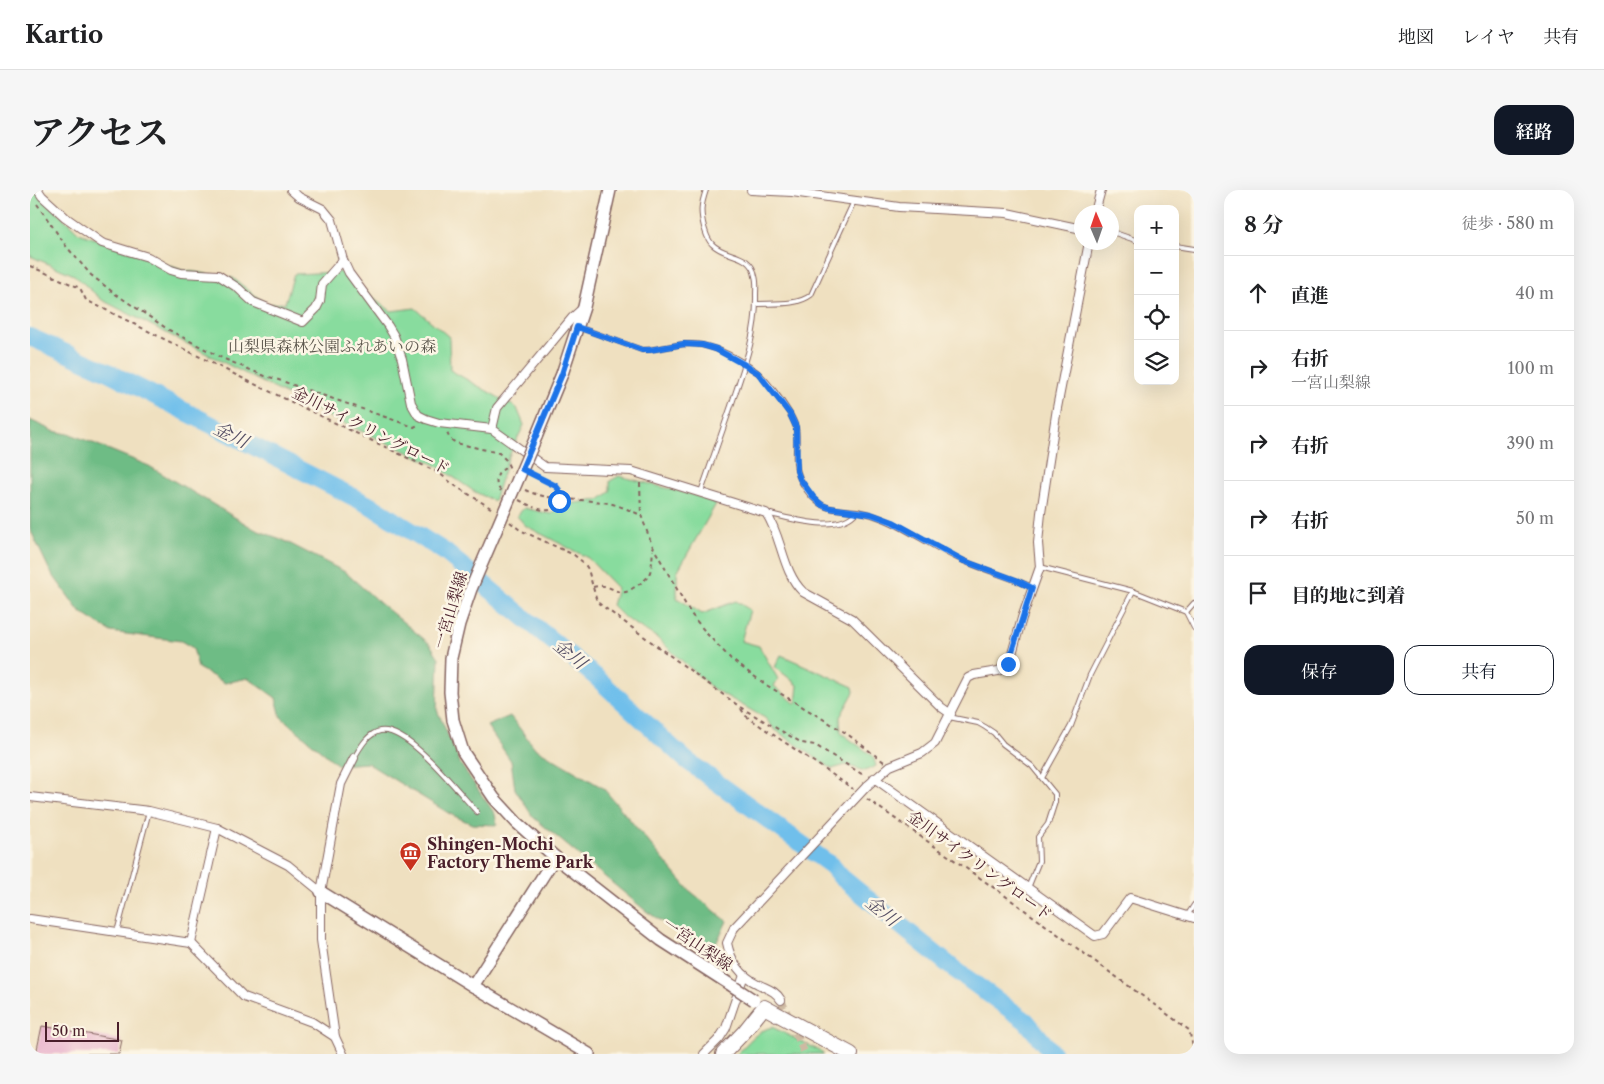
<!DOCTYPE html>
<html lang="ja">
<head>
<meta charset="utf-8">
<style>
	:root { --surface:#fff; --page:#f6f6f6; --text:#202124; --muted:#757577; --line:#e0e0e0; --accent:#111827 }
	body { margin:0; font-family:"Libre Caslon Text","Noto Serif JP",serif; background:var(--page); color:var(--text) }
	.controls { position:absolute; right:15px; top:15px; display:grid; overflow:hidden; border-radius:10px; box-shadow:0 5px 20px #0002 }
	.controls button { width:45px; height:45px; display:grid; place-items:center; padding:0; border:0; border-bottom:1px solid var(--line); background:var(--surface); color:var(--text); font:25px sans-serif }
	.compass { position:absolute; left:1044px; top:15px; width:45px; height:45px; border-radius:50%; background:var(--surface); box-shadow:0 5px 20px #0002; rotate:358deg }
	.scale { position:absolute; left:15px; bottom:12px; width:74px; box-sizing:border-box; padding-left:5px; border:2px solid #4a1f2b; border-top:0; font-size:14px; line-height:18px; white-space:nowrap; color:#4a1f2b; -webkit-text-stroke:4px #fcf5e5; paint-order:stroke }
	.stop { position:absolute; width:15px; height:15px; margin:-11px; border:4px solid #1a73e8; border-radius:50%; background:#fff }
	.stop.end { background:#1a73e8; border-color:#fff; box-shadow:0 1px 5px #0008 }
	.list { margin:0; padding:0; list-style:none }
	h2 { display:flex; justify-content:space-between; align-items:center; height:65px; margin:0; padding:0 20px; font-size:21px }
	h2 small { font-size:16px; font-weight:400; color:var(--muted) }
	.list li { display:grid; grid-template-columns:32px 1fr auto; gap:15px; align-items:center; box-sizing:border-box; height:75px; padding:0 20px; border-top:1px solid var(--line) }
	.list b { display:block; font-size:19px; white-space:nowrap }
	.list p { margin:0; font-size:16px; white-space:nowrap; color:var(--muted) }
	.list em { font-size:16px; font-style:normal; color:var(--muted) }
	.actions { display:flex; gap:10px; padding:15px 20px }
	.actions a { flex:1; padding:11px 0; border:1px solid var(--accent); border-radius:15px; text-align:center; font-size:18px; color:var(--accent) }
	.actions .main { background:var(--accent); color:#fff }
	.icon { flex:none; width:28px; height:28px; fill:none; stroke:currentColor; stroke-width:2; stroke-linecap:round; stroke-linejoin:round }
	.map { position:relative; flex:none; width:1164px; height:864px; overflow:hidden; border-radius:15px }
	header { display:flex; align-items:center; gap:30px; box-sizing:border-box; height:70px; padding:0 25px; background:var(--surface); border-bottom:1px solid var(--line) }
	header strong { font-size:24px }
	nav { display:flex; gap:28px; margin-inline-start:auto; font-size:18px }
	.intro { display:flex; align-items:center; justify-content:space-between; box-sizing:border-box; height:120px; padding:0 30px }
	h1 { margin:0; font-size:35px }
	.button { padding:12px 22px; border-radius:15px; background:var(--accent); color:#fff; font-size:18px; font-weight:700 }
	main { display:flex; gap:30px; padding:0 30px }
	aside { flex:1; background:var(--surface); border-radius:15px; box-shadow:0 5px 20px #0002 }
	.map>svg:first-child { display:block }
	.green { fill:#88dc9e; stroke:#697e64 }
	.forest { fill:#6ebc85; stroke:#5c6e58 }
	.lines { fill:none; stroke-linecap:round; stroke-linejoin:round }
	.river { stroke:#70bfeb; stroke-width:18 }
	.building { fill:#e29dc5 }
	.street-tunnel { stroke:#ceb9a2; stroke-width:8; stroke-dasharray:8 4; stroke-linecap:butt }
	.lane-casing { stroke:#84635f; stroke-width:6 }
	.street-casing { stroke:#84635f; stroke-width:10 }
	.secondary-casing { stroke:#84635f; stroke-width:14 }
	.highway-casing { stroke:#84635f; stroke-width:16 }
	.path { stroke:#84635f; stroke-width:2; stroke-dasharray:4 4; stroke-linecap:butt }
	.lane { stroke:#fff; stroke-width:4 }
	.street { stroke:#fff; stroke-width:8 }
	.secondary { stroke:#fff; stroke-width:11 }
	.highway { stroke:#fff; stroke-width:14 }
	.street-bridge-casing { stroke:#84635f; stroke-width:10; stroke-linecap:butt }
	.secondary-bridge-casing { stroke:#84635f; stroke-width:14; stroke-linecap:butt }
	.path-bridge { stroke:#84635f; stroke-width:2; stroke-dasharray:4 4; stroke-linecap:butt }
	.street-bridge { stroke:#fff; stroke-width:8 }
	.secondary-bridge { stroke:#fff; stroke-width:11 }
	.route { stroke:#1a73e8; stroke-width:6 }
	.labels { text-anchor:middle; stroke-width:5; stroke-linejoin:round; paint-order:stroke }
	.park-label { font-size:16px; fill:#5d584e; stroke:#fcf5e5 }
	.street-label { font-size:16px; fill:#4a1f2b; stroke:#fcf5e5 }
	.poi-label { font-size:16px; font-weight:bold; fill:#4a1f2b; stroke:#fcf5e5; text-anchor:start }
	.water-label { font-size:18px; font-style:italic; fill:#554f65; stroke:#fcf5e5 }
</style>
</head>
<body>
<header>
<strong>Kartio</strong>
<nav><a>地図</a><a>レイヤ</a><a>共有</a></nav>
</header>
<div class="intro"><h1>アクセス</h1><a class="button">経路</a></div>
<main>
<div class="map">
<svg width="1164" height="864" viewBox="0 0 1164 864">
	<rect width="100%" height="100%" fill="#fcf5e5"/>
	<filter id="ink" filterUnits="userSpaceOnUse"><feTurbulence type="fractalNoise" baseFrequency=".02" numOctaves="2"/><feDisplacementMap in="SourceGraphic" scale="10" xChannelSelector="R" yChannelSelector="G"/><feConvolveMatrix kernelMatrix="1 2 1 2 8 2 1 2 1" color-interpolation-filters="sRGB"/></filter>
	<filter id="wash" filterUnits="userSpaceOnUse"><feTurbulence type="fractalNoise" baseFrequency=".0096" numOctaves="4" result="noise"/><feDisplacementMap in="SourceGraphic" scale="20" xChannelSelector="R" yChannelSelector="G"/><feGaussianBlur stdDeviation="1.12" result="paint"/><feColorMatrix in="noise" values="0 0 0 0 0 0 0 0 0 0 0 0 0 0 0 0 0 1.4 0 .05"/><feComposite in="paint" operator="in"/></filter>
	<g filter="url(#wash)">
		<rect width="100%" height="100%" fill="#efe0c0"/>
		<g class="green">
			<polygon points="0,0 4,0 49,43 152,80 203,88 236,114 255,113 264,84 310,82 361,121 385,118 419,147 420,180 487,218 494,235 478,268 464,311 445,302 404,274 300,227 72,110 44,85 0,66"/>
			<polygon points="589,286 664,305 686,314 647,382 647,408 672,424 706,411 720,420 711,451 729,456 748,489 744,496 766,514 768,495 745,477 751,465 823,497 824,502 810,527 811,543 843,566 846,576 835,581 816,575 802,579 744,539 735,528 682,498 626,447 595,428 582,415 587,398 558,368 496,336 487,326 494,318 521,324 537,314 569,310 580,302 580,291"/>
			<path d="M742 837 792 862 794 864H707C718 853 726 841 742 837Z"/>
		</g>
		<g class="forest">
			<polygon points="0,230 23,241 43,245 119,276 226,340 251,349 315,382 351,414 400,454 409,468 407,520 431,575 465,624 467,635 442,634 420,624 337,573 308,575 251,527 246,508 218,488 195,493 168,478 163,458 151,451 81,442 49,421 20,381 0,339"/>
			<polygon points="480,526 505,558 573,598 659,700 697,731 681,764 616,721 503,627 485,599 481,571 457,536"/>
		</g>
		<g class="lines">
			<polyline class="river" points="0,147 76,181 343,317 415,362 566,487 656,570 802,676 811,687 924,779 996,831 1023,864"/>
		</g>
		<g id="blocks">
			<polygon class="building" points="12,836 92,850 89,864 6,864"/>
		</g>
	</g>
	<g filter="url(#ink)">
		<use href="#blocks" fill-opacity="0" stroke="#84635f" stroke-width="1"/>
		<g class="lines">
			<polyline class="street-tunnel" points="751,810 775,864"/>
			<defs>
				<g id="lane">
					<polyline points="1082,42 1108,51"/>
					<polyline points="1145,56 1164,59"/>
					<path d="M726 114C743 113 767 116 781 105L824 11"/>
					<path d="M548 137 612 160C633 160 650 151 672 155 691 159 712 171 727 182 738 191 763 224 766 238 768 249 765 261 766 272 767 290 782 314 800 318 809 320 818 320 827 321"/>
					<path d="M671 302C681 273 691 244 701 216 713 180 727 144 726 105 726 99 727 92 725 86 721 62 695 68 682 54 677 49 676 43 674 37 670 21 671 15 676 0"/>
					<path d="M736 323C760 328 809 345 827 321 868 329 897 356 934 371 957 381 980 387 1002 397"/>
					<polyline points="1010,377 1103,401 1156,422 1164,438"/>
					<polyline points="1156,422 1164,413"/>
					<polyline points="919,527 948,533 955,537 964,543 973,554 1002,576 1020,598 1025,604 1025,612 1018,634 1008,647 1009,671 998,698"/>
					<path d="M324 568C330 558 337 544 350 541 378 536 429 603 447 622"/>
					<polyline points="1012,588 1041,536 1060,485 1103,401"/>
					<polyline points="1157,726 1164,715"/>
					<polyline points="87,742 119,621"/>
				</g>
				<g id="street">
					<polyline points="8,0 12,6 35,27 72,53 118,67 141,80 151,83 188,85 208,98 223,112 273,132 286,119 290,111 292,94 313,70"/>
					<path d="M261 0 269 7 293 19 302 30 313 70 319 83 358 136 364 146 372 169 381 213 388 225 396 229 409 233 462 239 515 277 601 281 736 323C752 346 752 382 773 402L822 429 911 517 921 524"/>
					<polyline points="721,0 762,2 869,17 977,23 1052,39"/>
					<polyline points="1065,22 1071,0"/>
					<polyline points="462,239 467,218 542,128 553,118"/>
					<polyline points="844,588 1065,746 1073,744 1100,708 1164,728"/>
					<polyline points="837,596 860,576 892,563 905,553 938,488 944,485 968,481 975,477 980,471 992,428 1010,377 1008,353 1011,323 1027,218 1059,52"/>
					<polyline points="0,607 119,621 187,638 258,675 291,702"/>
					<polyline points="0,729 161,753 214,807 282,832 305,847"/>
					<path d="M704 738 697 753C701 772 711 786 728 794 737 799 745 800 751 810"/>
					<polyline points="161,753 187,638"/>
					<polyline points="313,864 305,847 291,750 291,702 311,594 324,568"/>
					<polyline points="674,864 689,849 696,838 714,785"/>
				</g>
				<g id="secondary">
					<polyline points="506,247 532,184 554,117 580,0"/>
					<polyline points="423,530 433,562 464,608 487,633 525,667 631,750 704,797"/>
					<polyline points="291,702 443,796 559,864"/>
					<polyline points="443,796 525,667"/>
				</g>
				<polyline id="highway" points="693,864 714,842 734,817 821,864"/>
			</defs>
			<use href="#lane" class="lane-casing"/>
			<use href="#street" class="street-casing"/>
			<use href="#secondary" class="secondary-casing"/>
			<use href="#highway" class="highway-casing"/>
			<g class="path">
				<polyline points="7,14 36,56 61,85 84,103 139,140 192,168 235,186 243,188 384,237 388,235"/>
				<polyline points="0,76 50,98 56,110 218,191 409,283 424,295 464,320"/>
				<polyline points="417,243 420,249 426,253 469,263 476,270 481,281"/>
				<polyline points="610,293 611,325 622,355 661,424 677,444 702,470 721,484 738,496 816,543 854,572"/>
				<path d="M495 300C521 312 551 308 578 313 589 315 601 321 611 325"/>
				<path d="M471 301 467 296C465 285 469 281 479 276"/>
				<polyline points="489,310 503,317"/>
				<polyline points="480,332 490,340 544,365 554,373 558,379 567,412 710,517 772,553 785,555 835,586"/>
				<path d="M563 397C568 396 573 395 578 397 583 399 587 402 592 402 597 403 600 400 603 398 623 387 621 381 623 360"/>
				<path d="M711 519 716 526C752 551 788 574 823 599"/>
				<polyline points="837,609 970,702 1159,840 1164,861"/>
			</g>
			<use href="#lane" class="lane"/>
			<use href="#street" class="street"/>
			<use href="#secondary" class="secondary"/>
			<use href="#highway" class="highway"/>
			<defs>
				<polyline id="street-bridge" points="704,738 837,596"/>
				<g id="secondary-bridge">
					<polyline points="423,530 420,502 421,468 429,434 441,399 506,247"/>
					<polyline points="704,797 724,810"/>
				</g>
			</defs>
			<use href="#street-bridge" class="street-bridge-casing"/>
			<use href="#secondary-bridge" class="secondary-bridge-casing"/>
			<path class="path-bridge" d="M501 284C509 288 520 291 526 297 532 303 529 315 523 319 516 322 509 319 503 317"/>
			<use href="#street-bridge" class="street-bridge"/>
			<use href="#secondary-bridge" class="secondary-bridge"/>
		</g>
	</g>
	<g class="lines" filter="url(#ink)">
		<polyline class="route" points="529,311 529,300 526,296 492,279 532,184 547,137 612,160 620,160 654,154 672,155 686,159 715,175 728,183 760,224 766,237 767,281 770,289 784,308 792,315 800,318 841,324 863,332 934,371 986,390 1002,398 978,474"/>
	</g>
	<defs>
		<symbol id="museum-pin" viewBox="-11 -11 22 30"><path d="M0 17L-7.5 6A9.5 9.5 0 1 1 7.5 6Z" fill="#c8321e" stroke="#fcf5e5"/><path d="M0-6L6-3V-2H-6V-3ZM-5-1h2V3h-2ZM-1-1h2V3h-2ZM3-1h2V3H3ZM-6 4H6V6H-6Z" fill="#fff"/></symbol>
	</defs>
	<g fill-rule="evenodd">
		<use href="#museum-pin" x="368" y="650" width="25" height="34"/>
	</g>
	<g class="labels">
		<g class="park-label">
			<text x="302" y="162">山梨県森林公園ふれあいの森</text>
		</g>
		<g class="street-label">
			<text transform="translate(341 240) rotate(27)" y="6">金川サイクリングロード</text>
			<text transform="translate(420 420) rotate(-73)" y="6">一宮山梨線</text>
			<text transform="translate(950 675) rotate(36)" y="6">金川サイクリングロード</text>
			<text transform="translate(668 754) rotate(34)" y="6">一宮山梨線</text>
		</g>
		<g class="poi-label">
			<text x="397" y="660">Shingen-Mochi<tspan x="397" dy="18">Factory Theme Park</tspan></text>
		</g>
		<g class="water-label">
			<text transform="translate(201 245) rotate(27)" y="6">金川</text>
			<text transform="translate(540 464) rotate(40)" y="6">金川</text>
			<text transform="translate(852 721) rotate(39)" y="6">金川</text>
		</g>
	</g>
</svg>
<div class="controls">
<button>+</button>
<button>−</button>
<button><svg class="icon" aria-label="locate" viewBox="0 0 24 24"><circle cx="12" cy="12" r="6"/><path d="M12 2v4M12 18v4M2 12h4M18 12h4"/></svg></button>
<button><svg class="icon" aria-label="layers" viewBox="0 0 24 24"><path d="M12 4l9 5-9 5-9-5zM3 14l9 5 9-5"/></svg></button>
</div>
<svg class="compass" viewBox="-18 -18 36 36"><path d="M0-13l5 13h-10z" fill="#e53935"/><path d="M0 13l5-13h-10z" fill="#757577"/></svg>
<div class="scale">50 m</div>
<div class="stop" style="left:529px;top:311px"></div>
<div class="stop end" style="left:978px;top:474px"></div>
</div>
<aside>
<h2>8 分<small>徒歩 · 580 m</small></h2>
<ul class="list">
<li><svg class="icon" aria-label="ahead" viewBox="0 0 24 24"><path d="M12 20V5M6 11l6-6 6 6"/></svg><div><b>直進</b></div><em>40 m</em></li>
<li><svg class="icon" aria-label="right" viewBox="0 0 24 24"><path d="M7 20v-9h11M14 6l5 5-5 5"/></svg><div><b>右折</b><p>一宮山梨線</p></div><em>100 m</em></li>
<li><svg class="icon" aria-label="right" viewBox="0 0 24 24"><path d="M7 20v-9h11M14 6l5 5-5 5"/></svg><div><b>右折</b></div><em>390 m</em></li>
<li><svg class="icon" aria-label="right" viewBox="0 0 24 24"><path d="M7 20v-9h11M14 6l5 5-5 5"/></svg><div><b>右折</b></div><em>50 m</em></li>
<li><svg class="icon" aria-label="arrive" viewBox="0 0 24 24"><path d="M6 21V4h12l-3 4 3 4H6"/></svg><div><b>目的地に到着</b></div></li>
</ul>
<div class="actions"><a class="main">保存</a><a>共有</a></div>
</aside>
</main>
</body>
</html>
